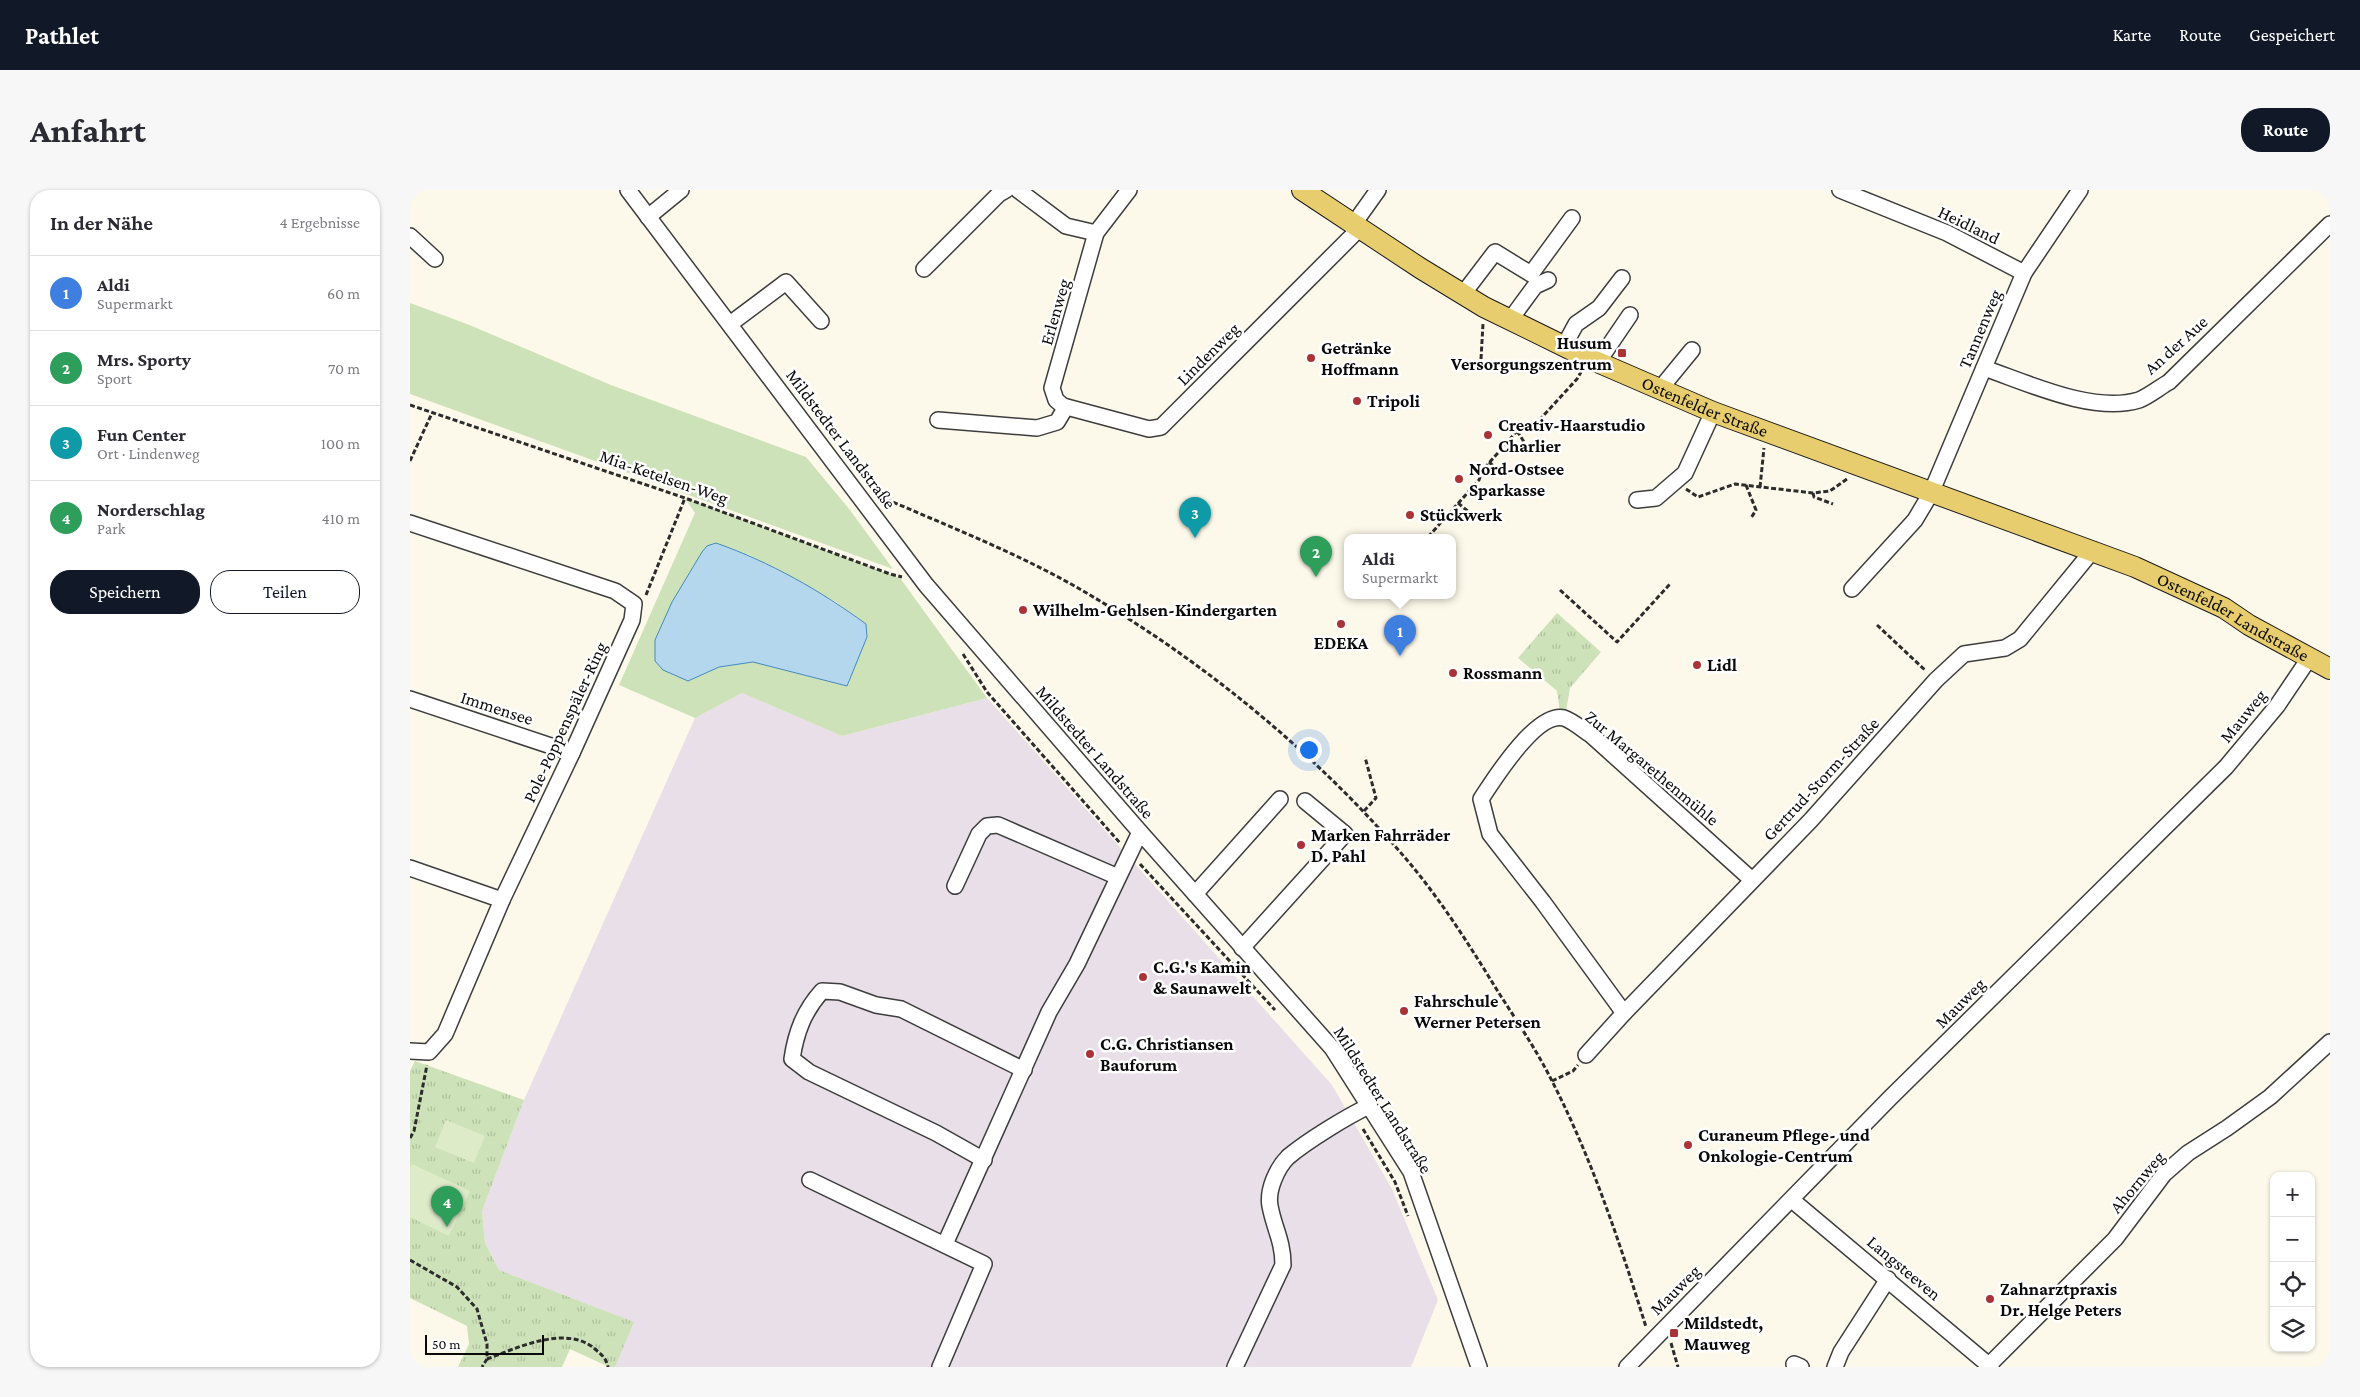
<!DOCTYPE html>
<html lang="de">
<head>
<meta charset="utf-8">
<style>
	:root { --surface:#fff; --page:#f7f7f7; --text:#2b2b33; --muted:#7c7c81; --line:#e1e1e2; --accent:#111827 }
	body { margin:0; font-family:"Crimson Pro",serif; background:var(--page); color:var(--text) }
	.controls { position:absolute; right:15px; bottom:15px; display:grid; overflow:hidden; border-radius:10px; box-shadow:0 1px 4px #0004 }
	.controls button { width:45px; height:45px; display:grid; place-items:center; padding:0; border:0; border-bottom:1px solid var(--line); background:var(--surface); color:var(--text); font:25px sans-serif }
	.scale { position:absolute; left:15px; bottom:12px; width:119px; box-sizing:border-box; padding-left:5px; border:2px solid #0a0a0a; border-top:0; font-size:14px; line-height:18px; white-space:nowrap; color:#0a0a0a; -webkit-text-stroke:4px #fff; paint-order:stroke }
	.you { position:absolute; left:898px; top:559px; width:18px; height:18px; margin:-12px; border:4px solid #fff; border-radius:50%; background:#1a73e8; box-shadow:0 0 0 8px #1a73e833 }
	.badge { display:grid; place-items:center; width:32px; height:32px; border-radius:50%; background:var(--accent); color:#fff; font-size:16px; font-weight:700 }
	.pin { position:absolute; translate:-50% -41px; filter:drop-shadow(0 1px 2px #0008) }
	.pin::after { content:''; position:absolute; top:26px; width:18px; height:15px; background:inherit; clip-path:polygon(0 0,100% 0,50% 100%) }
	.popup { position:absolute; left:934px; top:344px; width:112px; height:65px; box-sizing:border-box; display:grid; place-content:center; border-radius:10px; background:var(--surface); filter:drop-shadow(0 1px 4px #0005); font-size:16px; white-space:nowrap; color:var(--muted) }
	.popup b { font-size:19px; color:var(--text) }
	.popup::after { content:''; position:absolute; left:50%; top:100%; margin-left:-10px; border:10px solid transparent; border-top-color:var(--surface) }
	.list { margin:0; padding:0; list-style:none }
	h2 { display:flex; justify-content:space-between; align-items:center; height:65px; margin:0; padding:0 20px; font-size:21px }
	h2 small { font-size:16px; font-weight:400; color:var(--muted) }
	.list li { display:grid; grid-template-columns:32px 1fr auto; gap:15px; align-items:center; box-sizing:border-box; height:75px; padding:0 20px; border-top:1px solid var(--line) }
	.list b { display:block; font-size:19px; white-space:nowrap }
	.list p { margin:0; font-size:16px; white-space:nowrap; color:var(--muted) }
	.list em { font-size:16px; font-style:normal; color:var(--muted) }
	.actions { display:flex; gap:10px; padding:15px 20px }
	.actions a { flex:1; padding:11px 0; border:1px solid var(--accent); border-radius:20px; text-align:center; font-size:18px; color:var(--accent) }
	.actions .main { background:var(--accent); color:#fff }
	.icon { flex:none; width:28px; height:28px; fill:none; stroke:currentColor; stroke-width:2; stroke-linecap:round; stroke-linejoin:round }
	.map { position:relative; flex:none; width:1920px; height:1177px; overflow:hidden; border-radius:20px }
	header { display:flex; align-items:center; gap:30px; box-sizing:border-box; height:70px; padding:0 25px; background:var(--accent); color:#fff }
	header strong { font-size:24px }
	nav { display:flex; gap:28px; margin-inline-start:auto; font-size:18px }
	.intro { display:flex; align-items:center; justify-content:space-between; box-sizing:border-box; height:120px; padding:0 30px }
	h1 { margin:0; font-size:35px }
	.button { padding:12px 22px; border-radius:20px; background:var(--accent); color:#fff; font-size:18px; font-weight:700 }
	main { display:flex; gap:30px; padding:0 30px }
	aside { flex:1; background:var(--surface); border-radius:20px; box-shadow:0 1px 4px #0004 }
	.map>svg:first-child { display:block }
	.industrial { fill:#e8dfe8 }
	.grass { fill:#cde2b8; fill-rule:evenodd }
	.park { fill:url(#park-tufts) }
	.pitch { fill:#deebc9 }
	.water { fill:#b4d7ee; stroke:#448abc }
	.lines { fill:none; stroke-linecap:round; stroke-linejoin:round }
	.minor-casing { stroke:#3d3d3d; stroke-width:18 }
	.major-casing { stroke:#1b1b1b; stroke-width:22 }
	.path { stroke:#2c2c2c; stroke-width:3; stroke-dasharray:5 2.5; stroke-linecap:butt }
	.minor { stroke:#fff; stroke-width:15 }
	.major { stroke:#e8cd6e; stroke-width:20 }
	.poi-dot { fill:#a93336; stroke:#fff; stroke-width:2 }
	.labels { text-anchor:middle; stroke-width:5; stroke-linejoin:round; paint-order:stroke }
	.street-label { font-size:18px; fill:#0a0a0a; stroke:#fff }
	.poi-label { font-size:18px; font-weight:bold; fill:#0a0a0a; stroke:#fff; text-anchor:start }
</style>
</head>
<body>
<header>
<strong>Pathlet</strong>
<nav><a>Karte</a><a>Route</a><a>Gespeichert</a></nav>
</header>
<div class="intro"><h1>Anfahrt</h1><a class="button">Route</a></div>
<main>
<aside>
<h2>In der Nähe<small>4 Ergebnisse</small></h2>
<ul class="list">
<li><span class="badge" style="background:#3f7fe0">1</span><div><b>Aldi</b><p>Supermarkt</p></div><em>60 m</em></li>
<li><span class="badge" style="background:#2e9e5b">2</span><div><b>Mrs. Sporty</b><p>Sport</p></div><em>70 m</em></li>
<li><span class="badge" style="background:#0f9aa8">3</span><div><b>Fun Center</b><p>Ort · Lindenweg</p></div><em>100 m</em></li>
<li><span class="badge" style="background:#2e9e5b">4</span><div><b>Norderschlag</b><p>Park</p></div><em>410 m</em></li>
</ul>
<div class="actions"><a class="main">Speichern</a><a>Teilen</a></div>
</aside>
<div class="map">
<svg width="1920" height="1177" viewBox="0 0 1920 1177">
	<defs>
		<pattern id="park-tufts" width="24" height="20" patternUnits="userSpaceOnUse" patternTransform="scale(1.25)"><rect width="24" height="20" fill="#cde2b8"/><path d="M3 7l-1-3M5 7V3M7 7l1-3M15 17l-1-3M17 17v-4M19 17l1-3" fill="none" stroke="#afc19d"/></pattern>
	</defs>
	<rect width="100%" height="100%" fill="#fdf9ea"/>
	<polygon class="industrial" points="332,503 432,546 577,508 922,895 982,999 1028,1110 1001,1177 205,1177 223,1132 89,1080 75,1053 72,1021 114,910 285,528"/>
	<g class="grass">
		<polygon points="0,113 57,134 201,195 396,267 440,320 483,379 0,204"/>
		<path d="M275 308 490 388 577 508 432 546 332 503 285 528 209 495 285 323ZM337 364 426 412 456 434 457 447 447 468 379 479 343 472 309 477Z"/>
	</g>
	<g class="park">
		<polygon points="1147,423 1191,462 1160,498 1156,521 1150,522 1147,501 1108,468"/>
		<polygon points="5,871 114,910 72,1021 75,1053 89,1080 224,1132 205,1177 199,1177 160,1159 152,1177 48,1177 59,1154 57,1136 0,1108 0,881"/>
	</g>
	<g class="pitch">
		<polygon points="36,930 75,946 64,973 25,957"/>
		<polygon points="2,974 60,1001 39,1046 0,1027 0,978"/>
	</g>
	<path class="water" d="M306 353C360 372 411 401 456 434L457 447 437 496 343 472 309 477 278 491 253 480 245 471V450L262 412 292 362 297 356Z"/>
	<g class="lines">
		<defs>
			<g id="minor">
				<polyline points="218,0 516,395 730,642 922,858 1001,982 1069,1177"/>
				<polyline points="608,0 656,36 686,43"/>
				<polyline points="719,0 686,43 642,198 646,210 653,216 739,239 751,237 949,39"/>
				<polyline points="1430,0 1537,43 1614,83"/>
				<polyline points="238,27 271,0"/>
				<polyline points="943,35 968,0"/>
				<polyline points="0,46 25,69"/>
				<polyline points="514,79 589,4 596,0"/>
				<polyline points="1053,104 1085,62 1121,84 1162,28"/>
				<polyline points="1100,130 1125,96 1138,90"/>
				<polyline points="320,134 376,92 411,131"/>
				<polyline points="1154,156 1166,134 1189,118 1212,88"/>
				<polyline points="1188,172 1220,125"/>
				<path d="M1574 178C1618 193 1683 224 1729 210 1739 206 1750 197 1759 192L1920 34"/>
				<polyline points="1250,199 1282,160"/>
				<polyline points="528,230 627,238 647,232 656,217"/>
				<polyline points="1227,310 1246,308 1275,283 1303,222"/>
				<polyline points="0,333 205,401 224,414 222,430 162,563 92,710 35,844 19,862 0,861"/>
				<polyline points="1442,399 1505,330 1521,303 1614,83 1670,0"/>
				<polyline points="0,509 162,563"/>
				<polyline points="0,678 92,710"/>
				<polyline points="545,696 569,644 577,636 588,635 708,687"/>
				<polyline points="785,704 870,609"/>
				<polyline points="832,758 935,644 895,611"/>
				<path d="M1214 823 1133 712 1080 644 1071 609C1084 589 1127 521 1154 528 1163 531 1173 540 1181 545L1342 690"/>
				<polyline points="1176,865 1214,823 1401,630 1526,490 1554,464 1595,458 1610,449 1683,360"/>
				<path d="M574 970 526 943 399 882 382 869C386 842 394 821 412 801L430 802 466 815 491 819 614 880"/>
				<polyline points="400,990 574,1074 530,1177"/>
				<polyline points="1382,1010 1581,1177"/>
				<polyline points="535,1054 639,822 667,774 730,642"/>
				<polyline points="1384,1174 1391,1177"/>
				<polyline points="1579,1175 1705,1049 1754,984 1778,963 1817,938 1860,907 1920,852"/>
				<path d="M825 1177 873 1075C873 1051 864 1038 860 1016 857 1000 867 978 878 967 897 951 936 927 959 916"/>
				<polyline points="1217,1177 1480,908 1816,577 1867,516 1900,467"/>
				<polyline points="1425,1177 1431,1162 1478,1089"/>
			</g>
			<g id="major">
				<path id="s1" d="M892 0 1010 78 1074 117 1178 168 1303 222 1725 377 1814 418 1839 435 1920 479"/>
			</g>
		</defs>
		<use href="#minor" class="minor-casing"/>
		<use href="#major" class="major-casing"/>
		<g class="path">
			<polyline points="1071,169 1073,134"/>
			<polyline points="0,215 275,308 480,384 492,387"/>
			<polyline points="1107,241 1118,258"/>
			<polyline points="0,271 22,223"/>
			<polyline points="1079,272 1094,285"/>
			<polyline points="1336,295 1346,320 1341,328"/>
			<polyline points="1350,297 1354,258"/>
			<polyline points="1276,299 1288,307 1325,294 1403,303 1420,301 1437,289"/>
			<polyline points="1403,303 1404,307 1423,314"/>
			<path d="M469 311 476 309C540 337 607 363 668 398 791 469 905 562 997 670 1031 710 1060 756 1087 800 1106 830 1126 859 1142 891 1182 969 1210 1053 1236 1137"/>
			<polyline points="1048,313 1060,323"/>
			<polyline points="1018,347 1069,290 1072,281 1107,241 1122,238 1167,189 1171,182"/>
			<polyline points="1150,400 1207,452 1260,394"/>
			<polyline points="236,405 275,308"/>
			<polyline points="1467,435 1516,481"/>
			<polyline points="553,464 577,502 710,653"/>
			<polyline points="954,621 966,608 955,567"/>
			<polyline points="730,674 865,820"/>
			<polyline points="1142,891 1163,881 1168,875"/>
			<polyline points="953,939 985,992 998,1026"/>
			<polyline points="0,948 4,941 17,875"/>
			<polyline points="0,1070 47,1097 67,1119 77,1154 77,1169 72,1177"/>
			<polyline points="1261,1153 1268,1177"/>
			<path d="M77 1169C107 1158 156 1134 185 1159 192 1165 196 1168 198 1177"/>
		</g>
		<use href="#minor" class="minor"/>
		<use href="#major" class="major"/>
	</g>
	<g class="poi-dot">
		<rect x="1207" y="158" width="10" height="10" rx="2.5"/>
		<circle cx="901" cy="168" r="5"/>
		<circle cx="947" cy="211" r="5"/>
		<circle cx="1078" cy="245" r="5"/>
		<circle cx="1049" cy="289" r="5"/>
		<circle cx="1000" cy="325" r="5"/>
		<circle cx="613" cy="420" r="5"/>
		<circle cx="931" cy="434" r="5"/>
		<circle cx="1287" cy="475" r="5"/>
		<circle cx="1043" cy="483" r="5"/>
		<circle cx="891" cy="655" r="5"/>
		<circle cx="733" cy="787" r="5"/>
		<circle cx="994" cy="821" r="5"/>
		<circle cx="680" cy="864" r="5"/>
		<circle cx="1278" cy="955" r="5"/>
		<circle cx="1580" cy="1109" r="5"/>
		<rect x="1259" y="1138" width="10" height="10" rx="2.5"/>
	</g>
	<g class="labels">
		<g class="street-label">
			<text transform="translate(1559 35) rotate(26)" y="6">Heidland</text>
			<text transform="translate(645 122) rotate(-74)" y="6">Erlenweg</text>
			<text transform="translate(1570 139) rotate(-67)" y="6">Tannenweg</text>
			<text transform="translate(1766 155) rotate(-42)" y="6">An der Aue</text>
			<text transform="translate(798 164) rotate(-45)" y="6">Lindenweg</text>
			<text dy="6" stroke="none"><textPath href="#s1" startOffset="459">Ostenfelder Straße</textPath></text>
			<text transform="translate(431 249) rotate(53)" y="6">Mildstedter Landstraße</text>
			<text transform="translate(254 287) rotate(19)" y="6">Mia-Ketelsen-Weg</text>
			<text dy="6" stroke="none"><textPath href="#s1" startOffset="1028">Ostenfelder Landstraße</textPath></text>
			<text transform="translate(87 518) rotate(18)" y="6">Immensee</text>
			<text transform="translate(1833 526) rotate(-51)" y="6">Mauweg</text>
			<text transform="translate(155 532) rotate(-65)" y="6">Pole-Poppenspäler-Ring</text>
			<text transform="translate(685 562) rotate(49)" y="6">Mildstedter Landstraße</text>
			<text transform="translate(1242 578) rotate(40)" y="6">Zur Margarethenmühle</text>
			<text transform="translate(1411 589) rotate(-47)" y="6">Gertrud-Storm-Straße</text>
			<text transform="translate(1550 813) rotate(-45)" y="6">Mauweg</text>
			<text transform="translate(973 910) rotate(58)" y="6">Mildstedter Landstraße</text>
			<text transform="translate(1727 992) rotate(-50)" y="6">Ahornweg</text>
			<text transform="translate(1494 1078) rotate(40)" y="6">Langsteeven</text>
			<text transform="translate(1265 1100) rotate(-45)" y="6">Mauweg</text>
		</g>
		<g class="poi-label">
			<text x="1202" y="159" text-anchor="end">Husum<tspan x="1202" dy="21">Versorgungszentrum</tspan></text>
			<text x="911" y="164">Getränke<tspan x="911" dy="21">Hoffmann</tspan></text>
			<text x="957" y="217">Tripoli</text>
			<text x="1088" y="241">Creativ-Haarstudio<tspan x="1088" dy="21">Charlier</tspan></text>
			<text x="1059" y="285">Nord-Ostsee<tspan x="1059" dy="21">Sparkasse</tspan></text>
			<text x="1010" y="331">Stückwerk</text>
			<text x="623" y="426">Wilhelm-Gehlsen-Kindergarten</text>
			<text x="931" y="459" text-anchor="middle">EDEKA</text>
			<text x="1297" y="481">Lidl</text>
			<text x="1053" y="489">Rossmann</text>
			<text x="901" y="651">Marken Fahrräder<tspan x="901" dy="21">D. Pahl</tspan></text>
			<text x="743" y="783">C.G.'s Kamin<tspan x="743" dy="21">&amp; Saunawelt</tspan></text>
			<text x="1004" y="817">Fahrschule<tspan x="1004" dy="21">Werner Petersen</tspan></text>
			<text x="690" y="860">C.G. Christiansen<tspan x="690" dy="21">Bauforum</tspan></text>
			<text x="1288" y="951">Curaneum Pflege- und<tspan x="1288" dy="21">Onkologie-Centrum</tspan></text>
			<text x="1590" y="1105">Zahnarztpraxis<tspan x="1590" dy="21">Dr. Helge Peters</tspan></text>
			<text x="1274" y="1139">Mildstedt,<tspan x="1274" dy="21">Mauweg</tspan></text>
		</g>
	</g>
</svg>
<div class="controls">
<button>+</button>
<button>−</button>
<button><svg class="icon" aria-label="locate" viewBox="0 0 24 24"><circle cx="12" cy="12" r="6"/><path d="M12 2v4M12 18v4M2 12h4M18 12h4"/></svg></button>
<button><svg class="icon" aria-label="layers" viewBox="0 0 24 24"><path d="M12 4l9 5-9 5-9-5zM3 14l9 5 9-5"/></svg></button>
</div>
<div class="scale">50 m</div>
<div class="you"></div>
<div class="pin badge" style="left:990px;top:466px;background:#3f7fe0">1</div>
<div class="popup"><b>Aldi</b>Supermarkt</div>
<div class="pin badge" style="left:906px;top:387px;background:#2e9e5b">2</div>
<div class="pin badge" style="left:785px;top:348px;background:#0f9aa8">3</div>
<div class="pin badge" style="left:37px;top:1037px;background:#2e9e5b">4</div>
</div>
</main>
</body>
</html>
